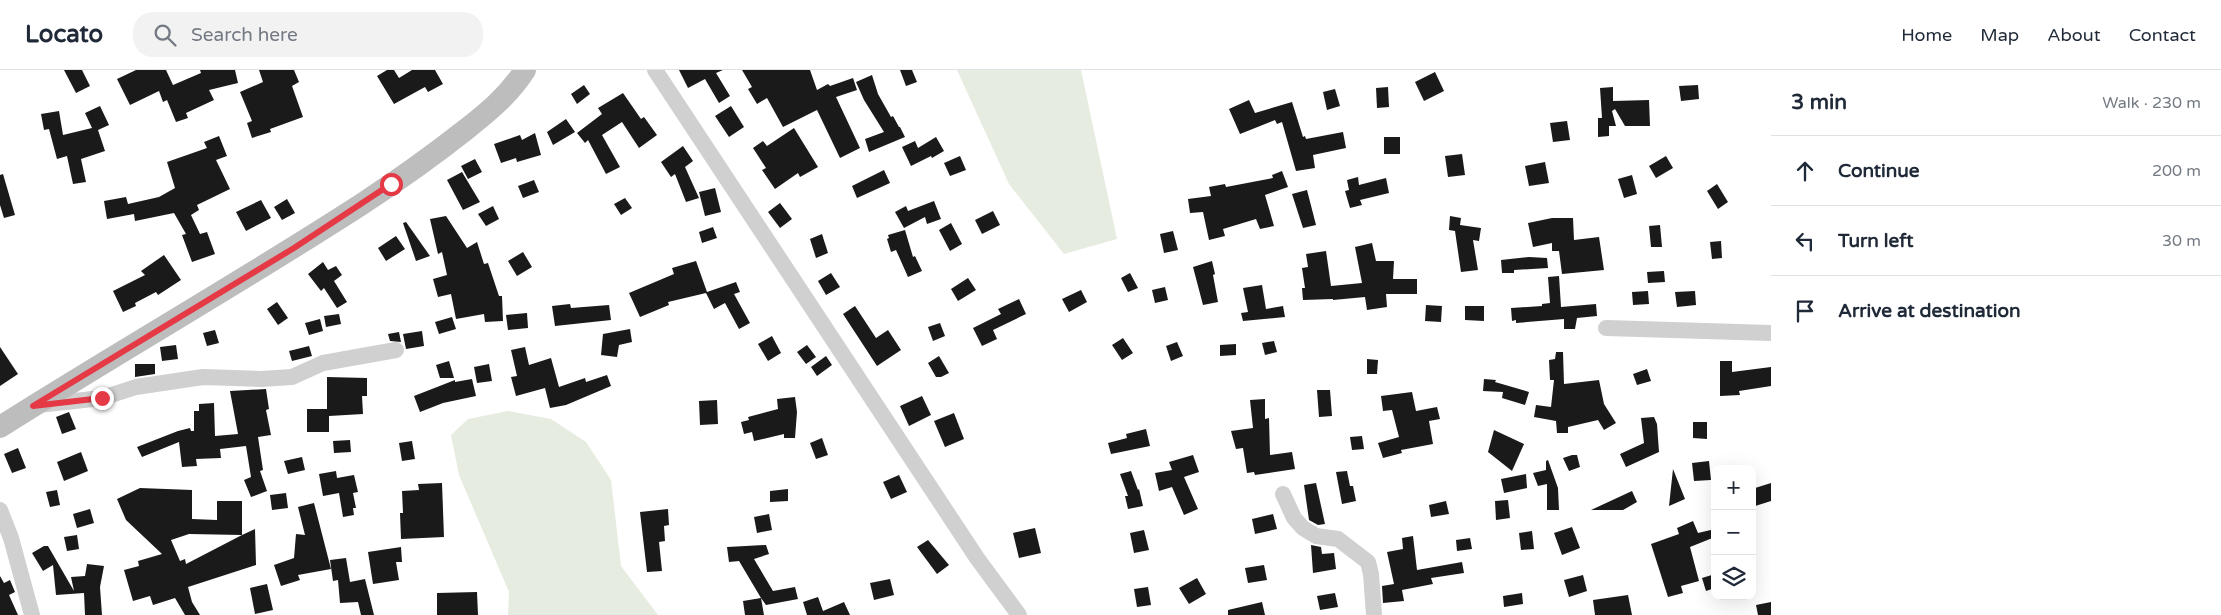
<!DOCTYPE html>
<html lang="en">
<head>
<meta charset="utf-8">
<style>
	:root { --surface:#fff; --page:#f2f2f3; --text:#1f2937; --muted:#747a83; --line:#e0e1e3 }
	body { margin:0; font-family:"Varela Round",sans-serif; background:var(--page); color:var(--text) }
	.controls { position:absolute; right:15px; bottom:15px; display:grid; overflow:hidden; border-radius:10px; box-shadow:0 5px 20px #0002 }
	.controls button { width:45px; height:45px; display:grid; place-items:center; padding:0; border:0; border-bottom:1px solid var(--line); background:var(--surface); color:var(--text); font:25px sans-serif }
	.stop { position:absolute; width:15px; height:15px; margin:-11px; border:4px solid #e63946; border-radius:50%; background:#fff }
	.stop.end { background:#e63946; border-color:#fff; box-shadow:0 1px 5px #0008 }
	.list { margin:0; padding:0; list-style:none }
	h2 { display:flex; justify-content:space-between; align-items:center; height:65px; margin:0; padding:0 20px; font-size:21px }
	h2 small { font-size:16px; font-weight:400; color:var(--muted) }
	.list li { display:grid; grid-template-columns:32px 1fr auto; gap:15px; align-items:center; box-sizing:border-box; height:70px; padding:0 20px; border-top:1px solid var(--line) }
	.list b { display:block; font-size:19px; white-space:nowrap }
	.list em { font-size:16px; font-style:normal; color:var(--muted) }
	.icon { flex:none; width:28px; height:28px; fill:none; stroke:currentColor; stroke-width:2; stroke-linecap:round; stroke-linejoin:round }
	.map { position:relative; flex:none; width:1771px; height:545px; overflow:hidden }
	header { display:flex; align-items:center; gap:30px; box-sizing:border-box; height:70px; padding:0 25px; background:var(--surface); border-bottom:1px solid var(--line) }
	header strong { font-size:24px }
	nav { display:flex; gap:28px; margin-inline-start:auto; font-size:18px }
	.search { width:350px; height:45px; background:var(--page); display:flex; align-items:center; gap:12px; box-sizing:border-box; padding:0 18px; border-radius:20px; color:var(--muted); font-size:19px }
	main { display:flex }
	aside { flex:1; background:var(--surface) }
	.map>svg:first-child { display:block }
	.green { fill:#e6ecdf }
	.building { fill:#1a1a1a; fill-rule:evenodd }
	.lines { fill:none; stroke-linecap:round; stroke-linejoin:round }
	.street { stroke:#d0d0d0; stroke-width:16 }
	.secondary { stroke:#bdbdbd; stroke-width:22 }
	.route { stroke:#e63946; stroke-width:6 }
</style>
</head>
<body>
<header>
<strong>Locato</strong>
<div class="search"><svg class="icon" aria-label="search" viewBox="0 0 24 24"><circle cx="10" cy="10" r="6"/><path d="M15 15l6 6"/></svg>Search here</div>
<nav><a>Home</a><a>Map</a><a>About</a><a>Contact</a></nav>
</header>
<main>
<div class="map">
<svg width="1771" height="545" viewBox="0 0 1771 545">
	<rect width="100%" height="100%" fill="#fff"/>
	<g class="green">
		<polygon points="957,0 1081,0 1117,169 1064,184 1009,114"/>
		<polygon points="508,341 551,349 586,372 611,410 621,496 658,545 508,545 509,522 459,405 451,365 468,349"/>
	</g>
	<g class="building">
		<polygon points="64,0 82,0 90,16 76,23"/>
		<polygon points="136,0 166,0 173,15 201,3 200,0 235,0 238,13 209,20 214,30 186,43 188,48 176,52 167,30 163,32 159,21 130,35 117,9"/>
		<polygon points="259,0 294,0 299,12 292,16 303,47 270,59 271,62 252,68 247,53 252,51 240,22 263,12"/>
		<polygon points="387,0 394,0 399,8 412,0 435,0 443,14 428,22 425,17 394,34 377,6"/>
		<polygon points="679,0 723,0 716,3 730,26 719,33 705,9 688,18"/>
		<polygon points="742,0 810,0 817,20 828,14 830,16 853,8 857,20 836,27 860,78 840,88 817,40 783,57 767,28 757,34 748,19 752,17"/>
		<polygon points="900,0 912,0 917,12 906,16"/>
		<polygon points="1435,2 1444,21 1424,31 1415,12"/>
		<polygon points="872,5 878,24 891,47 893,46 899,57 900,57 905,67 869,82 865,69 884,62 864,30 856,12"/>
		<polygon points="584,15 590,24 577,34 571,24"/>
		<polygon points="1698,15 1699,29 1681,31 1679,16"/>
		<polygon points="1388,17 1389,37 1377,38 1376,18"/>
		<polygon points="1613,17 1613,31 1649,30 1650,56 1625,56 1615,39 1612,41 1616,56 1609,56 1609,66 1598,67 1598,48 1602,48 1600,18"/>
		<polygon points="1335,19 1340,36 1327,40 1323,22"/>
		<polygon points="623,23 641,49 644,47 657,65 639,78 622,52 602,65 620,97 606,104 588,70 585,73 577,63 602,44 598,38"/>
		<polygon points="1249,30 1255,43 1292,32 1303,67 1305,66 1306,69 1343,62 1346,78 1313,85 1315,98 1296,101 1282,52 1277,54 1275,50 1240,64 1229,39"/>
		<polygon points="100,36 109,55 98,60 105,81 81,89 86,112 73,114 67,86 57,89 49,59 44,60 41,44 59,41 63,65 92,58 85,43"/>
		<polygon points="731,36 744,57 729,67 715,46"/>
		<polygon points="566,49 575,62 553,75 547,62"/>
		<polygon points="1567,51 1570,70 1553,72 1550,53"/>
		<polygon points="794,58 818,97 800,107 798,103 775,119 762,100 766,98 753,78 763,71 767,76"/>
		<polygon points="535,63 541,85 517,92 516,88 501,93 494,74 520,65 522,70"/>
		<polygon points="219,66 227,86 216,90 230,119 197,135 199,140 191,145 200,164 207,162 215,184 192,192 182,165 186,164 174,143 135,151 134,144 107,149 104,131 126,127 128,134 159,127 175,118 167,92 207,78 204,72"/>
		<polygon points="936,67 944,81 932,88 931,86 911,96 902,77 915,71 918,78"/>
		<rect x="1384" y="67" width="16" height="17"/>
		<polygon points="683,76 693,91 685,97 699,128 686,132 675,104 671,107 661,92"/>
		<polygon points="1462,84 1465,105 1448,107 1445,86"/>
		<polygon points="960,86 966,100 950,106 944,93"/>
		<polygon points="1666,86 1673,98 1656,108 1649,96"/>
		<polygon points="475,89 482,102 468,109 461,96"/>
		<polygon points="1545,92 1549,113 1529,116 1525,96"/>
		<polygon points="884,100 890,113 857,128 852,116"/>
		<polygon points="1282,101 1288,117 1265,125 1274,156 1260,159 1256,149 1223,159 1225,166 1209,170 1203,142 1190,143 1188,129 1211,126 1209,117 1225,114 1226,117 1273,108 1272,105"/>
		<polygon points="462,102 480,132 463,140 447,110"/>
		<polygon points="3,104 15,145 4,148 0,135 0,105"/>
		<polygon points="1632,105 1637,124 1624,128 1618,109"/>
		<polygon points="1358,107 1359,115 1386,108 1389,123 1360,130 1362,135 1350,138 1345,121 1349,120 1347,110"/>
		<polygon points="534,110 539,122 523,128 518,116"/>
		<polygon points="1717,114 1728,132 1718,139 1707,121"/>
		<polygon points="715,118 721,142 705,146 699,122"/>
		<polygon points="1307,120 1316,155 1303,158 1292,124"/>
		<polygon points="625,128 632,138 621,145 614,134"/>
		<polygon points="287,129 295,143 282,150 274,137"/>
		<polygon points="261,130 271,148 246,161 236,142"/>
		<polygon points="934,131 941,149 927,154 925,147 904,158 895,142 906,136 908,141"/>
		<polygon points="780,133 792,149 780,158 768,142"/>
		<polygon points="493,136 499,149 486,156 478,144"/>
		<polygon points="993,141 1000,155 982,164 975,150"/>
		<polygon points="446,146 467,178 477,172 484,194 488,193 499,226 502,226 503,251 485,252 484,244 456,249 451,224 438,227 433,209 447,205 442,182 438,184 430,149"/>
		<polygon points="1450,146 1461,148 1460,155 1481,158 1479,171 1473,170 1478,200 1461,202 1455,161 1449,160"/>
		<polygon points="1552,148 1573,148 1574,170 1599,167 1604,200 1562,204 1559,181 1552,181 1552,173 1533,177 1528,153"/>
		<polygon points="406,152 430,186 416,191 403,153"/>
		<polygon points="951,153 962,174 950,181 939,160"/>
		<polygon points="1660,155 1662,177 1651,177 1649,156"/>
		<polygon points="713,157 717,168 702,173 699,162"/>
		<polygon points="905,160 913,187 915,186 922,201 908,207 896,180 891,182 887,169 889,168 888,165"/>
		<polygon points="1173,161 1178,180 1164,183 1160,164"/>
		<polygon points="822,164 828,183 816,188 810,169"/>
		<polygon points="396,166 405,179 386,191 378,178"/>
		<polygon points="1721,171 1722,188 1712,189 1710,172"/>
		<polygon points="1372,173 1376,191 1394,191 1393,209 1417,209 1417,224 1386,224 1387,237 1367,240 1365,227 1333,230 1333,229 1303,230 1302,218 1305,218 1302,198 1308,197 1306,184 1326,181 1331,216 1362,213 1355,177"/>
		<polygon points="523,182 532,197 517,206 508,191"/>
		<polygon points="164,185 181,210 158,225 156,222 135,233 136,236 123,242 113,221 145,205 141,201"/>
		<polygon points="1529,187 1547,188 1548,198 1514,200 1514,203 1502,203 1501,190"/>
		<polygon points="696,191 707,222 736,212 740,222 734,224 750,253 739,259 725,233 714,239 706,223 668,232 669,235 640,247 629,223 674,204 672,198"/>
		<polygon points="1212,191 1215,204 1213,205 1218,232 1203,235 1193,197"/>
		<polygon points="323,192 328,200 336,196 342,205 334,211 347,232 337,238 324,218 321,221 308,204"/>
		<polygon points="1664,201 1665,212 1648,213 1647,202"/>
		<polygon points="831,203 840,217 826,225 818,211"/>
		<polygon points="1130,203 1138,218 1128,222 1121,208"/>
		<polygon points="1559,206 1561,237 1596,234 1597,246 1577,248 1575,259 1564,259 1564,249 1516,253 1516,250 1512,251 1511,238 1542,236 1542,234 1550,233 1548,207"/>
		<polygon points="968,208 976,220 958,231 951,219"/>
		<polygon points="1262,215 1266,239 1283,236 1285,247 1243,251 1241,243 1248,242 1243,218"/>
		<polygon points="1165,217 1168,230 1155,233 1152,220"/>
		<polygon points="1081,220 1087,232 1069,242 1062,229"/>
		<polygon points="1648,221 1649,234 1633,235 1632,222"/>
		<polygon points="1695,221 1696,235 1677,237 1675,222"/>
		<polygon points="1019,229 1026,244 993,260 997,269 982,276 973,258 1001,244 998,239"/>
		<polygon points="277,232 288,248 278,255 267,239"/>
		<polygon points="570,234 571,238 609,235 611,250 555,256 552,236"/>
		<polygon points="1426,235 1442,236 1441,252 1425,251"/>
		<polygon points="855,236 876,268 888,260 901,280 877,296 843,244"/>
		<polygon points="1465,236 1484,236 1484,251 1465,250"/>
		<polygon points="527,243 528,258 508,260 506,245"/>
		<polygon points="339,244 341,254 326,257 324,246"/>
		<polygon points="452,247 456,259 439,264 435,252"/>
		<polygon points="320,249 323,261 309,265 305,253"/>
		<polygon points="940,253 945,266 933,271 928,257"/>
		<polygon points="630,259 632,272 619,275 617,287 601,285 603,264"/>
		<polygon points="215,260 219,273 207,276 203,263"/>
		<polygon points="422,261 424,276 406,279 403,264"/>
		<polygon points="399,262 401,272 390,271 388,264"/>
		<polygon points="772,266 781,283 768,291 758,274"/>
		<polygon points="1123,268 1133,283 1122,290 1112,275"/>
		<polygon points="1274,271 1277,282 1265,285 1262,273"/>
		<polygon points="1177,272 1183,286 1171,291 1166,276"/>
		<polygon points="1236,274 1236,285 1220,286 1220,275"/>
		<polygon points="176,275 178,289 162,291 160,277"/>
		<polygon points="807,275 816,287 806,294 797,282"/>
		<polygon points="309,276 312,286 292,291 289,281"/>
		<polygon points="0,277 18,304 0,316"/>
		<polygon points="525,277 529,295 551,288 559,317 585,308 586,312 607,305 611,316 566,335 550,338 545,318 516,326 511,307 517,306 511,280"/>
		<polygon points="1556,282 1563,282 1564,314 1599,310 1604,334 1616,353 1604,360 1598,350 1568,357 1568,363 1557,363 1556,351 1534,347 1536,335 1551,337 1554,310 1550,310 1549,290 1555,289"/>
		<polygon points="826,286 832,295 817,306 811,297"/>
		<polygon points="939,286 949,303 941,307 936,307 928,293"/>
		<polygon points="1367,289 1378,290 1377,304 1367,304"/>
		<polygon points="449,291 454,308 440,308 436,295"/>
		<polygon points="1720,291 1732,291 1732,302 1771,297 1771,316 1739,321 1740,325 1720,326"/>
		<polygon points="135,294 155,294 155,304 135,307"/>
		<polygon points="489,294 492,311 477,313 474,297"/>
		<polygon points="1647,299 1651,311 1637,315 1633,304"/>
		<polygon points="327,307 367,308 367,326 362,326 363,344 329,346 329,362 307,362 307,339 327,339"/>
		<polygon points="472,309 476,326 443,333 420,342 414,326 455,310 455,312"/>
		<polygon points="1484,309 1496,310 1495,312 1529,322 1525,335 1502,328 1503,322 1483,321"/>
		<polygon points="266,319 269,339 266,340 271,365 258,367 263,400 260,401 267,421 251,427 244,410 251,407 246,376 220,379 221,388 196,389 197,396 182,397 179,372 142,387 137,377 178,361 190,358 191,361 194,361 194,341 199,341 199,334 214,333 215,366 238,364 230,321"/>
		<polygon points="1317,320 1330,320 1332,346 1319,347"/>
		<polygon points="1412,322 1416,341 1437,337 1440,349 1429,351 1433,374 1401,380 1402,383 1383,388 1378,373 1399,367 1392,340 1383,341 1381,326"/>
		<polygon points="922,326 931,345 909,356 900,336"/>
		<polygon points="795,327 797,342 795,368 784,368 784,364 754,371 752,362 744,364 741,352 749,350 748,347 778,339 777,329"/>
		<polygon points="1265,329 1265,349 1269,348 1270,385 1292,382 1295,399 1255,405 1254,402 1247,403 1243,378 1236,379 1231,361 1253,358 1250,330"/>
		<polygon points="717,330 718,354 700,355 699,331"/>
		<polygon points="69,342 76,359 62,364 56,347"/>
		<polygon points="954,343 964,369 945,377 934,351"/>
		<polygon points="1654,347 1657,354 1659,382 1626,397 1620,384 1644,373 1641,348"/>
		<polygon points="1693,352 1707,352 1707,369 1693,368"/>
		<polygon points="1146,359 1150,376 1111,384 1108,373 1127,368 1126,364"/>
		<polygon points="1494,360 1524,374 1512,401 1488,382"/>
		<polygon points="1362,366 1364,379 1352,380 1350,367"/>
		<polygon points="822,368 828,385 816,389 810,373"/>
		<polygon points="350,370 351,382 334,383 333,371"/>
		<polygon points="412,371 415,389 402,391 399,373"/>
		<polygon points="18,378 26,398 12,403 4,384"/>
		<polygon points="81,382 88,401 64,411 57,392"/>
		<polygon points="1193,385 1199,402 1184,407 1198,439 1184,445 1172,417 1159,421 1155,403 1172,400 1169,392"/>
		<polygon points="1572,385 1577,385 1580,397 1569,401 1563,388"/>
		<polygon points="302,387 305,400 288,404 284,391"/>
		<polygon points="1548,390 1558,418 1559,440 1547,440 1547,414 1538,416 1533,403 1546,400 1546,391"/>
		<polygon points="1709,391 1711,410 1694,411 1692,393"/>
		<polygon points="1673,399 1685,429 1669,436"/>
		<polygon points="336,401 337,408 354,405 358,422 353,423 356,438 353,438 354,445 343,447 339,423 323,426 319,404"/>
		<polygon points="1131,401 1138,420 1139,419 1143,436 1128,439 1125,426 1128,426 1120,404"/>
		<polygon points="1347,401 1350,416 1353,416 1356,431 1342,434 1336,402"/>
		<polygon points="1526,404 1527,418 1504,423 1501,409"/>
		<polygon points="899,405 907,422 891,429 883,412"/>
		<polygon points="442,413 444,467 401,469 400,443 403,443 402,421 419,420 418,414"/>
		<polygon points="1316,413 1325,454 1318,455 1309,450 1304,415"/>
		<polygon points="1771,413 1771,431 1752,437 1752,419"/>
		<path d="M140 418 192 420V449L217 450V431H242V465L255 459 256 495 188 517 192 532 200 545H185L175 528 153 535 150 526 133 531 124 500 139 496 138 491 162 484 126 450 117 429ZM189 464 242 465 186 494 185 489 180 491 171 470Z"/>
		<polygon points="788,419 788,431 770,432 770,421"/>
		<polygon points="57,420 60,435 50,437 46,422"/>
		<polygon points="1632,421 1637,432 1623,440 1591,440"/>
		<polygon points="286,423 288,438 272,440 270,425"/>
		<polygon points="1508,430 1510,448 1496,450 1495,431"/>
		<polygon points="1446,431 1449,444 1431,447 1429,435"/>
		<polygon points="314,433 331,499 298,505 300,510 281,516 274,495 294,488 296,464 305,465 298,437"/>
		<polygon points="90,439 94,453 77,458 73,444"/>
		<polygon points="668,439 669,455 664,456 665,471 659,472 662,501 647,502 640,442"/>
		<polygon points="769,444 772,460 757,463 754,447"/>
		<polygon points="1273,444 1277,459 1255,464 1252,449"/>
		<polygon points="1693,451 1698,463 1715,459 1715,467 1690,477 1699,511 1681,516 1683,523 1668,527 1651,474 1679,464 1677,458"/>
		<polygon points="1572,457 1580,478 1562,485 1554,463"/>
		<polygon points="1035,458 1041,483 1019,488 1013,463"/>
		<polygon points="1144,460 1149,480 1134,483 1130,463"/>
		<polygon points="1532,461 1534,479 1521,480 1519,463"/>
		<polygon points="77,465 79,479 67,481 64,467"/>
		<polygon points="1413,466 1417,500 1462,492 1464,503 1431,508 1433,514 1402,520 1404,531 1383,533 1382,516 1394,514 1387,482 1403,479 1402,468"/>
		<polygon points="1470,468 1472,479 1457,481 1456,470"/>
		<polygon points="928,470 949,495 937,504 917,477"/>
		<polygon points="766,475 769,484 754,489 773,521 795,517 798,529 766,535 761,528 764,545 745,545 743,531 761,528 739,491 729,492 727,477"/>
		<polygon points="1311,475 1321,477 1322,484 1334,483 1336,499 1313,503"/>
		<polygon points="44,476 48,476 74,521 71,507 85,506 87,494 104,496 100,517 102,545 85,545 84,523 56,525 53,495 43,501 32,483"/>
		<polygon points="401,477 402,492 396,492 399,510 373,514 368,482"/>
		<polygon points="346,488 350,512 365,509 374,545 361,545 358,532 340,533 338,510 333,511 330,490"/>
		<polygon points="1264,495 1267,510 1248,513 1245,498"/>
		<polygon points="1715,504 1715,518 1706,521 1702,508"/>
		<polygon points="1583,505 1587,521 1569,527 1564,510"/>
		<polygon points="0,506 4,513 10,510 15,522 9,525 18,545 0,545"/>
		<polygon points="1197,508 1206,524 1189,534 1179,518"/>
		<polygon points="890,509 894,525 874,530 870,513"/>
		<polygon points="267,514 273,540 255,544 250,518"/>
		<polygon points="1148,517 1151,535 1137,537 1134,519"/>
		<polygon points="477,522 478,545 437,545 437,523"/>
		<polygon points="1335,523 1338,537 1320,540 1317,526"/>
		<polygon points="1522,523 1523,534 1504,537 1503,526"/>
		<polygon points="1628,525 1632,545 1595,545 1593,530"/>
		<polygon points="818,527 823,541 844,532 850,545 807,545 803,532"/>
		<polygon points="1262,532 1265,545 1228,545 1228,540"/>
		<polygon points="1771,532 1771,545 1758,545 1756,535"/>
	</g>
	<g class="lines">
		<g class="street">
			<polyline points="655,0 977,488 1019,545"/>
			<polyline points="1606,258 1771,263"/>
			<polyline points="38,335 102,328 136,317 203,307 261,309 292,307 323,293 396,280"/>
			<polyline points="1283,424 1294,448 1303,458 1316,466 1338,469 1368,492 1371,504 1374,545"/>
			<polyline points="0,440 11,468 32,545"/>
		</g>
		<path class="secondary" d="M0 357C120 281 243 211 362 134 397 111 431 87 464 61 487 43 509 25 525 0"/>
	</g>
	<g class="lines">
		<polyline class="route" points="102,328 33,336 294,178 391,114"/>
	</g>
</svg>
<div class="controls">
<button>+</button>
<button>−</button>
<button><svg class="icon" aria-label="layers" viewBox="0 0 24 24"><path d="M12 4l9 5-9 5-9-5zM3 14l9 5 9-5"/></svg></button>
</div>
<div class="stop" style="left:391px;top:114px"></div>
<div class="stop end" style="left:102px;top:328px"></div>
</div>
<aside>
<h2>3 min<small>Walk · 230 m</small></h2>
<ul class="list">
<li><svg class="icon" aria-label="ahead" viewBox="0 0 24 24"><path d="M12 20V5M6 11l6-6 6 6"/></svg><div><b>Continue</b></div><em>200 m</em></li>
<li><svg class="icon" aria-label="left" viewBox="0 0 24 24"><path d="M17 20v-9H6M10 6l-5 5 5 5"/></svg><div><b>Turn left</b></div><em>30 m</em></li>
<li><svg class="icon" aria-label="arrive" viewBox="0 0 24 24"><path d="M6 21V4h12l-3 4 3 4H6"/></svg><div><b>Arrive at destination</b></div></li>
</ul>
</aside>
</main>
</body>
</html>
